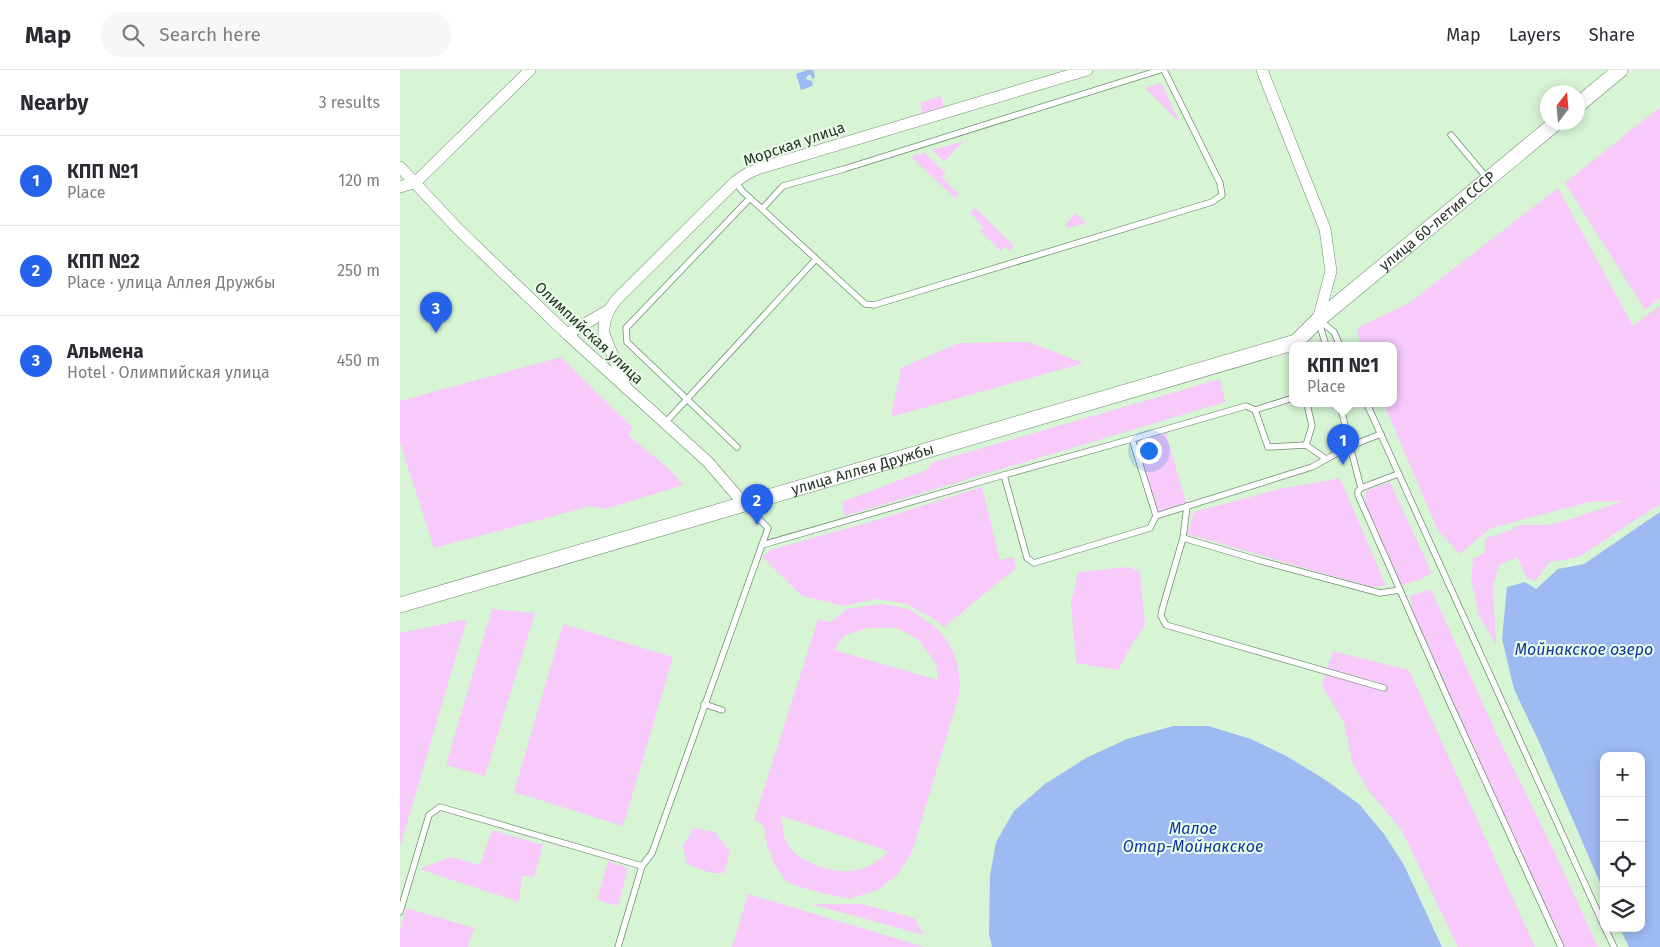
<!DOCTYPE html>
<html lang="en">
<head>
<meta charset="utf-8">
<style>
	:root { --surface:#fff; --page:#f7f7f7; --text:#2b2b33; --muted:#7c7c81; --line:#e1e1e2; --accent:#2563eb }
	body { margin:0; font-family:"Fira Sans",sans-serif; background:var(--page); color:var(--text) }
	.controls { position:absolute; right:15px; bottom:15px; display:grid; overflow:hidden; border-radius:10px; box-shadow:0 2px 12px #0003 }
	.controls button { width:45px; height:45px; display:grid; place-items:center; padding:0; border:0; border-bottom:1px solid var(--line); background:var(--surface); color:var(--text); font:25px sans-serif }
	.compass { position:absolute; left:1140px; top:15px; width:45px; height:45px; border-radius:50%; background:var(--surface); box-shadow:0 2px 12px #0003; rotate:16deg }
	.you { position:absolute; left:748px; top:380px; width:18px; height:18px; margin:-12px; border:4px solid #fff; border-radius:50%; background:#1a73e8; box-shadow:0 0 0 8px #1a73e833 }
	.badge { display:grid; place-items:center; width:32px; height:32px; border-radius:50%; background:var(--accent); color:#fff; font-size:16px; font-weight:700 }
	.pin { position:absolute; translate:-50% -41px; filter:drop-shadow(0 1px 2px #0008) }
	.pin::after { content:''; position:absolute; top:26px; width:18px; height:15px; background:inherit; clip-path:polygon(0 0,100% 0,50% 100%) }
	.popup { position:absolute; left:889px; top:272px; width:108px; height:65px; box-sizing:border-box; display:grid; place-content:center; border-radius:10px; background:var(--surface); filter:drop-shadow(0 1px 4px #0005); font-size:16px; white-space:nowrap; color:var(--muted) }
	.popup b { font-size:19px; color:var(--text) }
	.popup::after { content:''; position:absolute; left:50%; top:100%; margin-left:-10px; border:10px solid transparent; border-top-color:var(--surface) }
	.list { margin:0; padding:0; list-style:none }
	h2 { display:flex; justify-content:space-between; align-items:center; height:65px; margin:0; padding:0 20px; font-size:21px }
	h2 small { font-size:16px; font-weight:400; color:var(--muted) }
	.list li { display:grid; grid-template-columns:32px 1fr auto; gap:15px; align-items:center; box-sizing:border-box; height:90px; padding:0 20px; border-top:1px solid var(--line) }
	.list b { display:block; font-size:19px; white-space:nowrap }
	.list p { margin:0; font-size:16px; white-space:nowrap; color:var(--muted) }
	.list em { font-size:16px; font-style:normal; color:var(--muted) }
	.icon { flex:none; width:28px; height:28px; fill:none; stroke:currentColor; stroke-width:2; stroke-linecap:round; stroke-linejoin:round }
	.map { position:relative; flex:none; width:1260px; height:877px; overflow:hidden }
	header { display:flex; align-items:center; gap:30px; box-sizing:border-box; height:70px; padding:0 25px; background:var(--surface); border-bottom:1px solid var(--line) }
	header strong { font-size:24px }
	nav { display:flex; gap:28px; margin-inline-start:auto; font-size:18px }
	.search { width:350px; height:45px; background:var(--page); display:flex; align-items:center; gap:12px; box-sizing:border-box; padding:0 18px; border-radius:20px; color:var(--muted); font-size:19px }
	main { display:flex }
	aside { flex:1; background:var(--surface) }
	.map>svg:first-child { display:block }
	.green { fill:#f7cafb; fill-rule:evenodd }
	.water { fill:#9dbaf3 }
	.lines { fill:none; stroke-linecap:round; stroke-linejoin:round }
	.service-casing { stroke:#718c70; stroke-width:7 }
	.minor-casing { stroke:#718c70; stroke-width:12 }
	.secondary-casing { stroke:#718c70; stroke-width:16 }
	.service { stroke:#fff; stroke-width:5.5 }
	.minor { stroke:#fff; stroke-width:11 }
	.secondary { stroke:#fff; stroke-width:15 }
	.labels { text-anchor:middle; stroke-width:4; stroke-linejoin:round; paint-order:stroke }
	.street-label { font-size:15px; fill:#283327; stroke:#ecfeeb }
	.water-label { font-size:16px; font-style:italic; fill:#0c37a0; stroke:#ecfeeb }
</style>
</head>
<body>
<header>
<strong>Map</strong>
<div class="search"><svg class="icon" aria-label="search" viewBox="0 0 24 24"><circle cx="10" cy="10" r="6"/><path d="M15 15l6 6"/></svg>Search here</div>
<nav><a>Map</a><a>Layers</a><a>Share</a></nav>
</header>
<main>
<aside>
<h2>Nearby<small>3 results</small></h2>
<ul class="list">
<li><span class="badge">1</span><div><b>КПП №1</b><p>Place</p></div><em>120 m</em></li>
<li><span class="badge">2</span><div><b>КПП №2</b><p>Place · улица Аллея Дружбы</p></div><em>250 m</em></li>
<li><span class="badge">3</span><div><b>Альмена</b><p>Hotel · Олимпийская улица</p></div><em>450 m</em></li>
</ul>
</aside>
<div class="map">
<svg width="1260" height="877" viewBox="0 0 1260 877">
	<rect width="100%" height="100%" fill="#d7f5d5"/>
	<g class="green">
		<polygon points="761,13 780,53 745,18"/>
		<polygon points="541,26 544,37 523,44 520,33"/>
		<polygon points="1260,37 1260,228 1245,240 1165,113"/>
		<polygon points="564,71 544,92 532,80"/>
		<polygon points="524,82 546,103 542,107 559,124 555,128 512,88 517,83 521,86"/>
		<polygon points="1158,118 1233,256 1260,235 1260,410 1259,411 1260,411 1260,434 1179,487 1150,492 1135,511 1126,507 1117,487 1099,495 1093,516 1096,575 1079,545 1071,509 1073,489 1084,483 1086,468 1106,462 1120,455 1147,455 1171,449 1223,431 1189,432 1091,458 1060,484 1038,461 984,334 993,334 993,276 961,276 957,258 1009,233"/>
		<polygon points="575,138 614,176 609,181 605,177 601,181 580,161 584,157 570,143"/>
		<polygon points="676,143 686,153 668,158 665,155"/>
		<polygon points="628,272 684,293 491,347 501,298 559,273"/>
		<polygon points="161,287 232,357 229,366 268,398 283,415 205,439 184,435 188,437 34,478 0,373 0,331"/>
		<polygon points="820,309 825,332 445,446 442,432 526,400 534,392"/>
		<polygon points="765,360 787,436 756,446 732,369"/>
		<polygon points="940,408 986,516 971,517 787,464 794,442 879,419"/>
		<polygon points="990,412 1032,503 1019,510 999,516 965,441 966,421"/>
		<polygon points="582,417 600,490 613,487 616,498 544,557 534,549 507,534 476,529 443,536 402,526 362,487 370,480 480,449"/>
		<polygon points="729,497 740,502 745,555 733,573 718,600 676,593 671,533 678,502"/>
		<polygon points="1031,519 1099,669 1154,781 1198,877 1161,877 1013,549 1010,526"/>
		<path d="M481 534C489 535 497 536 504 538 510 539 516 544 521 547 550 564 563 592 559 625L512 782 497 805 478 820 449 829 421 823 388 813 376 798 367 776 364 757 361 753 354 750 418 549 431 552 447 539ZM467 558H497L519 570 536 594 538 610 434 580 444 566ZM381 746 488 781V782C465 804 442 806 413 794 402 790 390 781 385 769 383 762 382 753 381 746Z"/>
		<polygon points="92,539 135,543 85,706 46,695"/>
		<polygon points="67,549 0,777 0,563"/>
		<polygon points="163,554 273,587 223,756 114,722"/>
		<polygon points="933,581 1009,600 1135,877 1058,877 1002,761 968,720 952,692 944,652 922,616"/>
		<polygon points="294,758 315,762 330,782 324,803 311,803 287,794 283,776"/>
		<polygon points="92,760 143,775 134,807 122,806 119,832 19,799 51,787 80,795"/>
		<polygon points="208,791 228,798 218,836 197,830"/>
		<polygon points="348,824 525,877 332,877"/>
		<polygon points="411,834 462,834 514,848 524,865"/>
		<polygon points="6,838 74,858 68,877 0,877 0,861"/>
	</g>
	<g class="water">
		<polygon points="407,0 413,0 415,7 413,9 410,5 408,5 406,9 412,11 413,15 410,17 401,20 396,4"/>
		<polygon points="1260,442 1260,877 1229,877 1220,858 1241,858 1241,686 1204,686 1204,822 1140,674 1114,619 1102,569 1107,517 1125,512 1136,519 1158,499 1184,494"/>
		<polygon points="773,656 808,656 851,669 888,687 924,709 959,734 984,764 1004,795 1042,877 592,877 589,864 590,806 596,772 614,741 645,714 686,688 727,669"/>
	</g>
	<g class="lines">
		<defs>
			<g id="service">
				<polyline points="760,0 444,99 383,116 362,139 465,234 474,235 812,132 822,125 820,113 764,0"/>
				<polyline points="1051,65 1087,108"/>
				<polyline points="335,112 343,122 362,139"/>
				<polyline points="920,251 934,262 940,276"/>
				<polyline points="919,252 926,276"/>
				<polyline points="893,328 855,340 868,377 906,375 926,389"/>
				<polyline points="967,334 1204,856"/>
				<polyline points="265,353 416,189"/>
				<polyline points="981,364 950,376 961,418 958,421 958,425 1048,629 1161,877"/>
				<polyline points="732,369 846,336 855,340"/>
				<polyline points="906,375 912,356 907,334"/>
				<polyline points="337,377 227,272 226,258 350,128"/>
				<polyline points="961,418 998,404"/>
				<polyline points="787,436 783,468 762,540 761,546 766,555 984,618"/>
				<polyline points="756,446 732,369 604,405 627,488 634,493 750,458 756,446 912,397 950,376 940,334"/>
				<polyline points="783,468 861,491 980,523 1000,520"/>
				<polyline points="362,475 604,405"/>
				<polyline points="304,634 322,640"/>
				<polyline points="0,842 29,745 40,737 242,796"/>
				<polyline points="1205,858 1214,877"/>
				<polyline points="218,877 242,796 252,783 368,458 346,436"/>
			</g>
			<g id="minor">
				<polyline points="862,0 925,159 931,201 918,250"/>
				<polyline points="0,97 57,158 167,264 308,392 344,434"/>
				<polyline points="0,117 16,112 130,0"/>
				<polyline points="167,264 209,240"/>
				<path d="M226 318 204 264C203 250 208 241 216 230L335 112 348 103 360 98 687 0"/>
			</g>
			<g id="secondary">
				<polyline points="1178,35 1220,0"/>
				<path id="s1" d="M0 535 896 272 918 250 1157 52"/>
			</g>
		</defs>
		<use href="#service" class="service-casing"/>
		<use href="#minor" class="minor-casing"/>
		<use href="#secondary" class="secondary-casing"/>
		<use href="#service" class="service"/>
		<use href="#minor" class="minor"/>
		<use href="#secondary" class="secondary"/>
	</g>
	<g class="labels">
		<g class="street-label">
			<text transform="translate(394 74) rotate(-19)" y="5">Морская улица</text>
			<text dy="5" stroke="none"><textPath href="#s1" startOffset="1120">улица 60-летия СССР</textPath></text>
			<text transform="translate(189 263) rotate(43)" y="5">Олимпийская улица</text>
			<text dy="5" stroke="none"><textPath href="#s1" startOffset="482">улица Аллея Дружбы</textPath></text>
		</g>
		<g class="water-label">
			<text x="1184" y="585">Мойнакское озеро</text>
			<text x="793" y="764">Малое<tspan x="793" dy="18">Отар-Мойнакское</tspan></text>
		</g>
	</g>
</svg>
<div class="controls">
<button>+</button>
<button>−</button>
<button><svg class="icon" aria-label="locate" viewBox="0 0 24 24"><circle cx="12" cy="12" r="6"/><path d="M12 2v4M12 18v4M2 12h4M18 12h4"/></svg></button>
<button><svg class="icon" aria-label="layers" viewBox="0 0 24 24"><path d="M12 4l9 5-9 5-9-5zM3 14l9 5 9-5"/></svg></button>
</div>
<svg class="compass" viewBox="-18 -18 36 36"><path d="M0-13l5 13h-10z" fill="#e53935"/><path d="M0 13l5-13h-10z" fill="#7c7c81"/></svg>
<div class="you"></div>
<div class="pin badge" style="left:943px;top:395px">1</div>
<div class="popup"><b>КПП №1</b>Place</div>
<div class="pin badge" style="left:357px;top:455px">2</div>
<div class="pin badge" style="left:36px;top:263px">3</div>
</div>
</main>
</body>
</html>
